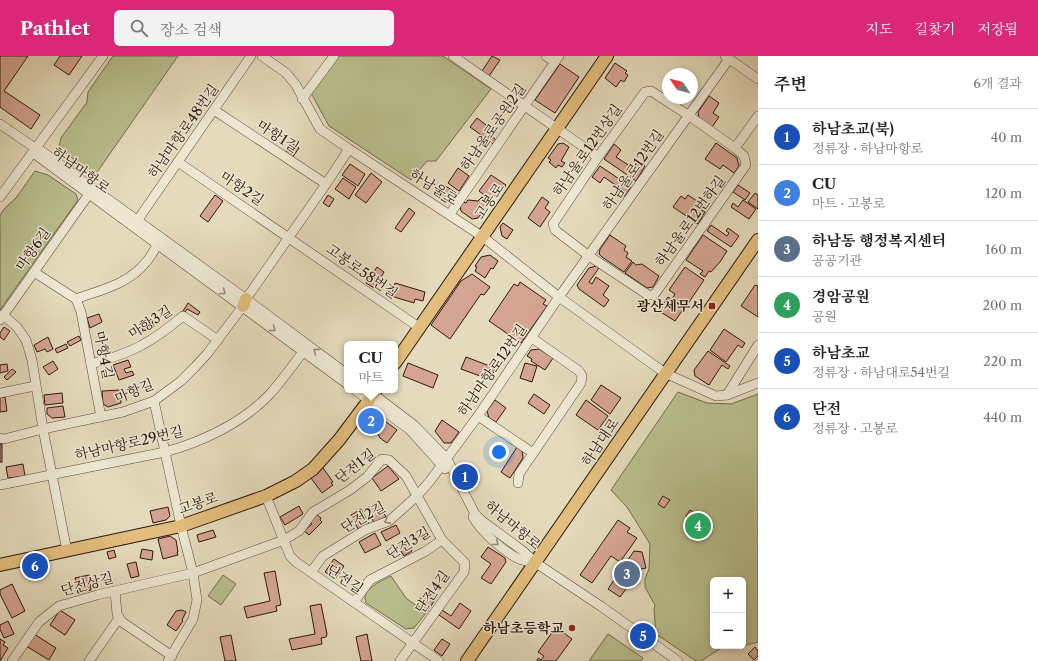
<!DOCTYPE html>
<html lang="ko">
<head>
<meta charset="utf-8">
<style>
	:root { --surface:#fff; --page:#f2f2f2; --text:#222; --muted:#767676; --line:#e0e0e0; --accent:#db2777 }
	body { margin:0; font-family:"Libre Caslon Text","Noto Serif KR",serif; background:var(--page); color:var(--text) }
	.controls { position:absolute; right:12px; bottom:12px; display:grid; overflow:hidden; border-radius:6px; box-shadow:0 2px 6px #0003 }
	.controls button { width:36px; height:36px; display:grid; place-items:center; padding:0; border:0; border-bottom:1px solid var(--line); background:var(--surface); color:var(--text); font:20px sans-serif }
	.compass { position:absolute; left:662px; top:12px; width:36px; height:36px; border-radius:50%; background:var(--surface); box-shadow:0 2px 6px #0003; rotate:305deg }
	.you { position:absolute; left:499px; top:396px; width:14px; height:14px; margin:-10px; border:3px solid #fff; border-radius:50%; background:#1a73e8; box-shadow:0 0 0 6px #1a73e833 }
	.badge { display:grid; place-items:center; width:26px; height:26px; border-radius:50%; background:var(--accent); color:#fff; font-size:13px; font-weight:700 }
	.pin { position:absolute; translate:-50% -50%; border:2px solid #fff; box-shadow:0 1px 4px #0006 }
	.popup { position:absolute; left:344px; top:285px; width:54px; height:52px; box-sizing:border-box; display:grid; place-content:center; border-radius:6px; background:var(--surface); filter:drop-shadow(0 1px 3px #0005); font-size:13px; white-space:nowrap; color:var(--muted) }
	.popup b { font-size:15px; color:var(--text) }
	.popup::after { content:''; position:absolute; left:50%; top:100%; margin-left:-8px; border:8px solid transparent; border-top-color:var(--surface) }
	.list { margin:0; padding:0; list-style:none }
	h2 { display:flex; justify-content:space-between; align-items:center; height:52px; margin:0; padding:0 16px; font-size:17px }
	h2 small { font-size:13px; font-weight:400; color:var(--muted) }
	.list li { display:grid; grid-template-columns:26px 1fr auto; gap:12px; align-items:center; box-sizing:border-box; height:56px; padding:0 16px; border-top:1px solid var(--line) }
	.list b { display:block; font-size:15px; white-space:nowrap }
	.list p { margin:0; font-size:13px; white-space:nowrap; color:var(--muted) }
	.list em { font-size:13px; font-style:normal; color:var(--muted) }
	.icon { flex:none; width:22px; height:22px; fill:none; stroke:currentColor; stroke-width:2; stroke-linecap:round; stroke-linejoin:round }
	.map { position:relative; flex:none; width:758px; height:605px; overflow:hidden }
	header { display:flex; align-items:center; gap:24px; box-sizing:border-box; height:56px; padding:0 20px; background:var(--accent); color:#fff }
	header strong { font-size:19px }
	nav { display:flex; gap:22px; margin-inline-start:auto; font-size:14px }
	.search { width:280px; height:36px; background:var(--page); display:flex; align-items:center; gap:10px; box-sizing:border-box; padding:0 14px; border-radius:6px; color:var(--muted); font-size:15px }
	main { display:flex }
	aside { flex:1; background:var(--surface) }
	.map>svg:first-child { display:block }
	.green { fill:#b9be8d; stroke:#736a4e }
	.building { fill:#d5a593; stroke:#2d170f }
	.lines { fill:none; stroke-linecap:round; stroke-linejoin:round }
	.minor-casing { stroke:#5b483a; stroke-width:10 }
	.major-casing { stroke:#2d170f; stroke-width:14 }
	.minor { stroke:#eee8d3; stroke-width:9 }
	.major { stroke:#e2be7e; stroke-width:12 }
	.oneway { stroke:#978a7b }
	.poi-dot { fill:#8f2418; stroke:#eee8d3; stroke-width:1.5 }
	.labels { text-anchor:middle; stroke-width:3; stroke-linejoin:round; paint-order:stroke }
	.street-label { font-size:14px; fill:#2d170f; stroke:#eee8d3 }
	.poi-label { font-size:14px; font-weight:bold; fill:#2d170f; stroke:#eee8d3; text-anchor:end }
</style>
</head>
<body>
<header>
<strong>Pathlet</strong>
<div class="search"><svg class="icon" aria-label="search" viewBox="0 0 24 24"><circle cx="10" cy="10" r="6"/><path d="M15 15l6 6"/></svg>장소 검색</div>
<nav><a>지도</a><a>길찾기</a><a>저장됨</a></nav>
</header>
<main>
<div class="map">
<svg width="758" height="605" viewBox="0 0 758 605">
	<rect width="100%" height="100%" fill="#e5dbbc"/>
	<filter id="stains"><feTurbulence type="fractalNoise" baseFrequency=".005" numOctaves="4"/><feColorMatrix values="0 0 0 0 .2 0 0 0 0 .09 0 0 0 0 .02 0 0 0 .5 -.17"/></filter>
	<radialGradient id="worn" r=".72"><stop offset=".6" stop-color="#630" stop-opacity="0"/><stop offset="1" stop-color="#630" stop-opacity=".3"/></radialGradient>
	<g class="green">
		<polygon points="113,0 178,0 93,122 84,115 81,109 66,97 59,90 61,82 87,46 88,36"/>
		<polygon points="338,0 443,0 491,33 436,105 427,105 411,124 329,70 311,37"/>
		<polygon points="35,115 48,119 76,138 78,144 0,254 0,159 5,152 16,142"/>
		<polygon points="678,336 707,347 731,348 758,338 758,586 743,590 743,524 713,524 713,590 736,590 723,591 701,605 696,605 656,578 654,554 655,549 645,531 645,523 649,513 650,488 627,451 611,434"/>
		<polygon points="223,519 236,528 221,549 208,540"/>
		<path d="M391 520 406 542 426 557 414 572 406 573 366 547C360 533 382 525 391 520Z"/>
		<polygon points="608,578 643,602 641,605 589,605"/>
	</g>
	<g class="building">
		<polygon points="0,0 28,0 4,35 40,59 31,73 0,51"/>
		<polygon points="60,0 82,0 69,19 54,9"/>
		<polygon points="492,0 500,4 489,20 482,15"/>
		<polygon points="615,7 627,15 625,17 628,19 624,26 621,24 616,31 605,22"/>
		<polygon points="560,8 579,21 555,57 535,44"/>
		<polygon points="709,40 719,47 713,57 719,61 712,71 699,62 698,56"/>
		<polygon points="477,62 490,72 484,81 470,71"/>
		<polygon points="490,79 496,84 493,88 487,83"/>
		<polygon points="292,87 299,92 292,102 285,97"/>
		<polygon points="563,87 569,91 561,105 565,107 562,111 558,109 556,112 549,106 551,104 548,102 558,88"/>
		<polygon points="716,87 737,102 739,110 734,117 723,109 720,113 705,103"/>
		<polygon points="614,88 621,94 616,101 633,112 638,105 645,110 636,125 604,103"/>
		<polygon points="350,108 365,118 358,130 342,119"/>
		<polygon points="600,110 631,131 625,140 618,136 621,133 604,121 600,127 592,121"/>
		<polygon points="458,112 469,120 459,135 448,127"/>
		<polygon points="371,117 382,126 366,147 355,139"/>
		<polygon points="491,119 506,129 500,137 499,136 491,144 479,135"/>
		<polygon points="343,122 356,131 349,143 335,133"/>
		<polygon points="444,129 456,137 452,145 445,146 436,140"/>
		<polygon points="738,129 750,137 745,144 733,136"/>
		<polygon points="755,137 758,139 758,153 748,146"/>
		<polygon points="215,139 223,145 208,166 200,160"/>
		<polygon points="328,139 334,143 329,151 323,147"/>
		<polygon points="688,139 703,149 700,153 705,156 698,168 673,151 681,140 685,143"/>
		<polygon points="482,141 489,147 478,162 472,163 461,155 460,150 463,146 466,147 468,144 478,145"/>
		<polygon points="542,141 549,146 545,152 550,156 540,171 528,162"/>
		<polygon points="743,144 756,153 749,163 731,151 733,147 738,151"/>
		<polygon points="409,152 415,157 401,176 395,172"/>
		<polygon points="503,167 513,174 507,183 502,180 500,171"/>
		<polygon points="711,169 727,180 729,177 726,175 728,172 739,180 731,191 707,175"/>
		<polygon points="610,179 626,190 624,194 628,197 626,201 632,205 624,216 602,201 599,198 600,193"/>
		<polygon points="703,179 727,195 720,206 711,216 709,215 705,221 700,218 703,215 686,204"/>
		<polygon points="490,199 498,205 493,213 491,212 485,222 475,215 477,211 475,210 481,201"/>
		<polygon points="633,206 636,209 642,208 659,220 653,231 647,232 625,217"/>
		<polygon points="596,210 599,212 589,226 592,228 596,221 609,230 603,239 609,244 604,251 579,233 577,229 589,212"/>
		<polygon points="377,211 384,216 374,232 366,227"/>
		<polygon points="685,211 704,224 685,252 672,243 675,238 669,234"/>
		<polygon points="472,218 490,231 484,239 481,238 450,283 431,269 461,225"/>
		<polygon points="520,226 546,244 543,248 547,250 521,287 489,265 514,228 518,230"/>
		<polygon points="395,227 425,236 423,245 415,243 414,247 391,240"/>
		<polygon points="755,229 758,230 758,261 741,250"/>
		<polygon points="668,241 684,252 675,265 659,255"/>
		<polygon points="188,247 200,256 198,259 187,253 185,256 183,255"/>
		<polygon points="99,258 102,266 90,272 87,262"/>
		<polygon points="151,262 154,271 143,275 140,266"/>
		<polygon points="4,271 10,275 4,284 0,281 0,277"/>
		<polygon points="724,273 745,287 742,292 738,289 726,306 710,294"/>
		<polygon points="79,280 81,284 70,290 67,286"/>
		<polygon points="48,281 53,293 47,296 45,293 37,296 34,289"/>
		<polygon points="66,288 68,292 57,297 55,293"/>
		<polygon points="539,293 553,302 545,314 531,305 532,303 527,300 531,294"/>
		<polygon points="708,295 730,310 728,313 722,309 709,329 695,320 694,314"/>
		<polygon points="466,301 495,312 491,324 461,313"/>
		<polygon points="128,304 131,311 124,313 126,317 132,315 134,319 119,324 113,309"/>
		<polygon points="53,305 58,313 49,319 43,311"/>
		<polygon points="408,307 438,319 433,332 403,320"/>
		<polygon points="525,307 537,310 532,326 520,322"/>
		<polygon points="7,308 8,315 0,317 0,309"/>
		<polygon points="12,313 16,316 7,324 4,321"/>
		<polygon points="601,329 621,342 610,358 591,344"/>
		<polygon points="120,334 121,347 108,351 103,348 102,335"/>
		<polygon points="62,337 63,347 45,349 44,339"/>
		<polygon points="534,338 550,349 544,358 528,347"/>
		<polygon points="0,341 5,341 7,355 0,356"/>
		<polygon points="495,344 506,352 496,366 489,362 487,355"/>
		<polygon points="586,344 608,360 598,374 576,359"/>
		<polygon points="63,350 65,361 52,362 47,358 47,352"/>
		<polygon points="377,359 397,374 387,387 380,382 377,376 365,368 370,361"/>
		<polygon points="442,364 459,376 451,387 444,387 435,375"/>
		<rect x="0" y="388" width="2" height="18"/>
		<polygon points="517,391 522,394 523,402 510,422 501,416"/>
		<polygon points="23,408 25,420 8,422 6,411"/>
		<polygon points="388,410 399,423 381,435 372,422"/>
		<polygon points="323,412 333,426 331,427 333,429 322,437 311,422"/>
		<polygon points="663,440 670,444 664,452 658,448"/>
		<polygon points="378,446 386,461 374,467 367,452"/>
		<polygon points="299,450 303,458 285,469 280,461"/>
		<polygon points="168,451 170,460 166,464 153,467 150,455"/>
		<polygon points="361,453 369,468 358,473 351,459"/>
		<polygon points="690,454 705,464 701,469 686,460"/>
		<polygon points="316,458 321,462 320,464 322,466 309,479 304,475 312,468 310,467"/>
		<polygon points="618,464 630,472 627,476 637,482 620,506 611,500 592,527 580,519"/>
		<polygon points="396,469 400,477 386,485 381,476"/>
		<polygon points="213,474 216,481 199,486 197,479"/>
		<polygon points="375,477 381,489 365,497 359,486"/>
		<polygon points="170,480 176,484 178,496 177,496 178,499 163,503 158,483"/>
		<polygon points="405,484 412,495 404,500 397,489"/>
		<polygon points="488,491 505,502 506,506 491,528 481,522 491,508 481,501"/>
		<polygon points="142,493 153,495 152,504 140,502"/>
		<polygon points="114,494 116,501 109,503 107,496"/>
		<polygon points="634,495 642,496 646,512 641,513 640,517 634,518 636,519 620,541 608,533"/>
		<polygon points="334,503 344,510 335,523 325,516"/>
		<polygon points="136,506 139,520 131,522 127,508"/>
		<polygon points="275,515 281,549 276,550 277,555 247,562 244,551 270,545 264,517"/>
		<polygon points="89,519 91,534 78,537 75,522"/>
		<polygon points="12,528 25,555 12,562 0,538 0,534"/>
		<polygon points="428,532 438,539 427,556 416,549"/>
		<polygon points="460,547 471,555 459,573 439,559 442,554 451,560"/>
		<polygon points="321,548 327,578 326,581 321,582 322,588 292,594 289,583 315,578 310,550"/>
		<polygon points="60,554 75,564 65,579 50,569"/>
		<polygon points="182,554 186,556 182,564 183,565 176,575 167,569 176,555"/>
		<polygon points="8,565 14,578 4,582 0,573 0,569"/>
		<polygon points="556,571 572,583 556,605 537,605 538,602 541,604 544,600 538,596"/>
		<polygon points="34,578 56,592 49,604 26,590"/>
		<polygon points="367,578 372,605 361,605 356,581"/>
		<polygon points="231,579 236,605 225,605 220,581"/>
		<polygon points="0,583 5,586 3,589 8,592 0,605"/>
		<polygon points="442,583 450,588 442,600 434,594"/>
		<polygon points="755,591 758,595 758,600 754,604 748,598"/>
	</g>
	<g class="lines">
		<defs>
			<g id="minor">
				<polyline points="262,0 286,17 296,29 320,73 349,93 483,181 559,241 665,317 716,340 727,339 758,327"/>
				<polyline points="453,0 598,101"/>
				<polyline points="546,0 555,6"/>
				<polyline points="725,0 758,23"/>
				<polygon points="651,35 688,59 735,92 744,100 746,109 654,239 648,239 589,200 555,174 553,168 598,101 645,36"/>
				<polyline points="302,43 334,0"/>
				<polyline points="214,54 326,128"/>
				<polyline points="0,68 35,92 40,94 246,243 347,318"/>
				<polyline points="35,92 36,99 347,328"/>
				<polyline points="735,92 758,60"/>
				<polyline points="178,106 420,272"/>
				<polyline points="0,141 103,0"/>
				<polyline points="450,158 559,0"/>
				<polyline points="137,165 251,0"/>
				<polyline points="34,216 76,243 81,256 101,361"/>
				<path d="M76 243C101 234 129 228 146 206 151 201 154 194 158 188"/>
				<polyline points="246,243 326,128 349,93"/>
				<polyline points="3,259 17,271 26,284 32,304 43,373 67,495"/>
				<polyline points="0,264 89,138"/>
				<path d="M91 308C109 303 126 298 142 289 157 281 170 271 183 260L218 284"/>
				<polyline points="355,334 409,373 445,413"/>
				<polyline points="368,334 414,369 447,403 475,458 481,464 523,495 536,507 602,551 678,605"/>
				<polyline points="0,337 35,330"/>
				<polyline points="727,339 758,289"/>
				<polyline points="154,345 181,470 193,517 197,544 193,563 168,605"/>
				<polyline points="478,360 533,397"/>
				<polyline points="0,382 4,383 43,373 123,356 154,345 181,325 195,311 207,298 243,250"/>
				<polyline points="518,427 519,418 581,327 582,320 579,315 532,282"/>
				<path d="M0 429 165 396C202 386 242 367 269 339 281 326 292 310 303 296"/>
				<polyline points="266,440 290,500 296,506 439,605"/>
				<path d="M473 461C481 476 503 495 519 503 523 505 529 505 534 507"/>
				<polyline points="311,516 323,500 365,474 389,465 417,440 430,425 478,360 559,241 729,3"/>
				<polyline points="115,535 117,558 122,566 172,600"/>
				<polyline points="354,546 370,524 426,495 442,484"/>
				<polyline points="12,605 39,566 59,550 97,539 193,517 284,484 299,475 313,456 350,434 367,421 382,403 389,404 406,420 442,484 465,507 464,516 400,605"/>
				<polyline points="89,605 119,562"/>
			</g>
			<g id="major">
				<polyline points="243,250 246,243"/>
				<polyline points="395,307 607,0"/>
				<polyline points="373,338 376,334"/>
				<polyline points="0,509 181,470 266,440 296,425 313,413 339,384 369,344"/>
				<polyline points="467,605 758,184"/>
			</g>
		</defs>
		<use href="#minor" class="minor-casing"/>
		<use href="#major" class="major-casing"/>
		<use href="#minor" class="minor"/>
		<use href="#major" class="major"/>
	</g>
	<defs><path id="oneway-chevron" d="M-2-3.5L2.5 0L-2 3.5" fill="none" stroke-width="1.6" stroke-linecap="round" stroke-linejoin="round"/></defs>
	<g class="oneway">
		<use href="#oneway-chevron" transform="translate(223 236) rotate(36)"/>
		<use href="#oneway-chevron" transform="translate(273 273) rotate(37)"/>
		<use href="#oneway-chevron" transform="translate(316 295) rotate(-143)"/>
		<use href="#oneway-chevron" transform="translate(387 465) rotate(151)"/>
		<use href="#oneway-chevron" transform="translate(496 487) rotate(38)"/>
	</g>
	<g class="poi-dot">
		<rect x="708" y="246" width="8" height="8" rx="2"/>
		<circle cx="572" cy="572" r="4"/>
	</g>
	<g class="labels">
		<g class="street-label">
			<text transform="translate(493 71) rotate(-55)" y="5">하남울로공원2길</text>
			<text transform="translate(183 75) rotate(-55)" y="5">하남마항로48번길</text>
			<text transform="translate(278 80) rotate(33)" y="5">마항1길</text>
			<text transform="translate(587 94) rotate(-55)" y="5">하남울로12번상길</text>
			<text transform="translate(81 114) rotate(36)" y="5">하남마항로</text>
			<text transform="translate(633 114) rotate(-55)" y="5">하남울로12번길</text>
			<text transform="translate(434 131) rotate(33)" y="5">하남울로</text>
			<text transform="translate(242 132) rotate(34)" y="5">마항2길</text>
			<text transform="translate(489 145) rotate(-56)" y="5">고봉로</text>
			<text transform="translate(690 165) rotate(-54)" y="5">하남울로12번하길</text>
			<text transform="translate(33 193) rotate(-55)" y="5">마항6길</text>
			<text transform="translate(362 215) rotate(35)" y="5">고봉로58번길</text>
			<text transform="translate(150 266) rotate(-33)" y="5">마항3길</text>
			<text transform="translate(104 299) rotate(79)" y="5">마항4길</text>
			<text transform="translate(492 314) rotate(-55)" y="5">하남마항로12번길</text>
			<text transform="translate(134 335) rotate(-23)" y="5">마항길</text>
			<text transform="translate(600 386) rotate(-56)" y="5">하남대로</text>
			<text transform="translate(129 387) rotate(-13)" y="5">하남마항로29번길</text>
			<text transform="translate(355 410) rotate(-38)" y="5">단전1길</text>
			<text transform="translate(198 447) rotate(-19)" y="5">고봉로</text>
			<text transform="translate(363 461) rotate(-29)" y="5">단전2길</text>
			<text transform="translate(513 469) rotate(40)" y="5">하남마항로</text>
			<text transform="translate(408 487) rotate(-31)" y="5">단전3길</text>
			<text transform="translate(345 523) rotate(34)" y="5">단전길</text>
			<text transform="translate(87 528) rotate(-15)" y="5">단전상길</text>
			<text transform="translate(432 536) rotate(-55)" y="5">단전4길</text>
		</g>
		<g class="poi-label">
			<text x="704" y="255">광산세무서</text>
			<text x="564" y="577">하남초등학교</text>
		</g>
	</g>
	<rect width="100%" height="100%" filter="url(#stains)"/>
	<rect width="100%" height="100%" fill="url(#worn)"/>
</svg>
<div class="controls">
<button>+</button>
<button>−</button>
</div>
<svg class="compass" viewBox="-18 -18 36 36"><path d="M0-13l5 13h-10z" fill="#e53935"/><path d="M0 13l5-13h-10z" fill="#767676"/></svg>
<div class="you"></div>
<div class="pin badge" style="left:465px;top:421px;background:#1a4fb4">1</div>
<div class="pin badge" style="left:371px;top:365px;background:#3f7fe0">2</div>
<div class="popup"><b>CU</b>마트</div>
<div class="pin badge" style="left:627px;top:518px;background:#5c6f8a">3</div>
<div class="pin badge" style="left:698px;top:470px;background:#2e9e5b">4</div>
<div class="pin badge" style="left:643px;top:580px;background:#1a4fb4">5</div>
<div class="pin badge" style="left:35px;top:510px;background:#1a4fb4">6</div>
</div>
<aside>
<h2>주변<small>6개 결과</small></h2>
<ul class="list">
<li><span class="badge" style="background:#1a4fb4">1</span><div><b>하남초교(북)</b><p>정류장 · 하남마항로</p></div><em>40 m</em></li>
<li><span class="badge" style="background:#3f7fe0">2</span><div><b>CU</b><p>마트 · 고봉로</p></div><em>120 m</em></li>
<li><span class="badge" style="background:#5c6f8a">3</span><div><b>하남동 행정복지센터</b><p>공공기관</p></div><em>160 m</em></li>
<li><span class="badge" style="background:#2e9e5b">4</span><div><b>경암공원</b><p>공원</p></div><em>200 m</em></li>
<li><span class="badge" style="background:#1a4fb4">5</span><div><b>하남초교</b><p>정류장 · 하남대로54번길</p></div><em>220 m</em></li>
<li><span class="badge" style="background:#1a4fb4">6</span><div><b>단전</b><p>정류장 · 고봉로</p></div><em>440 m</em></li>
</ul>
</aside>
</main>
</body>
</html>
